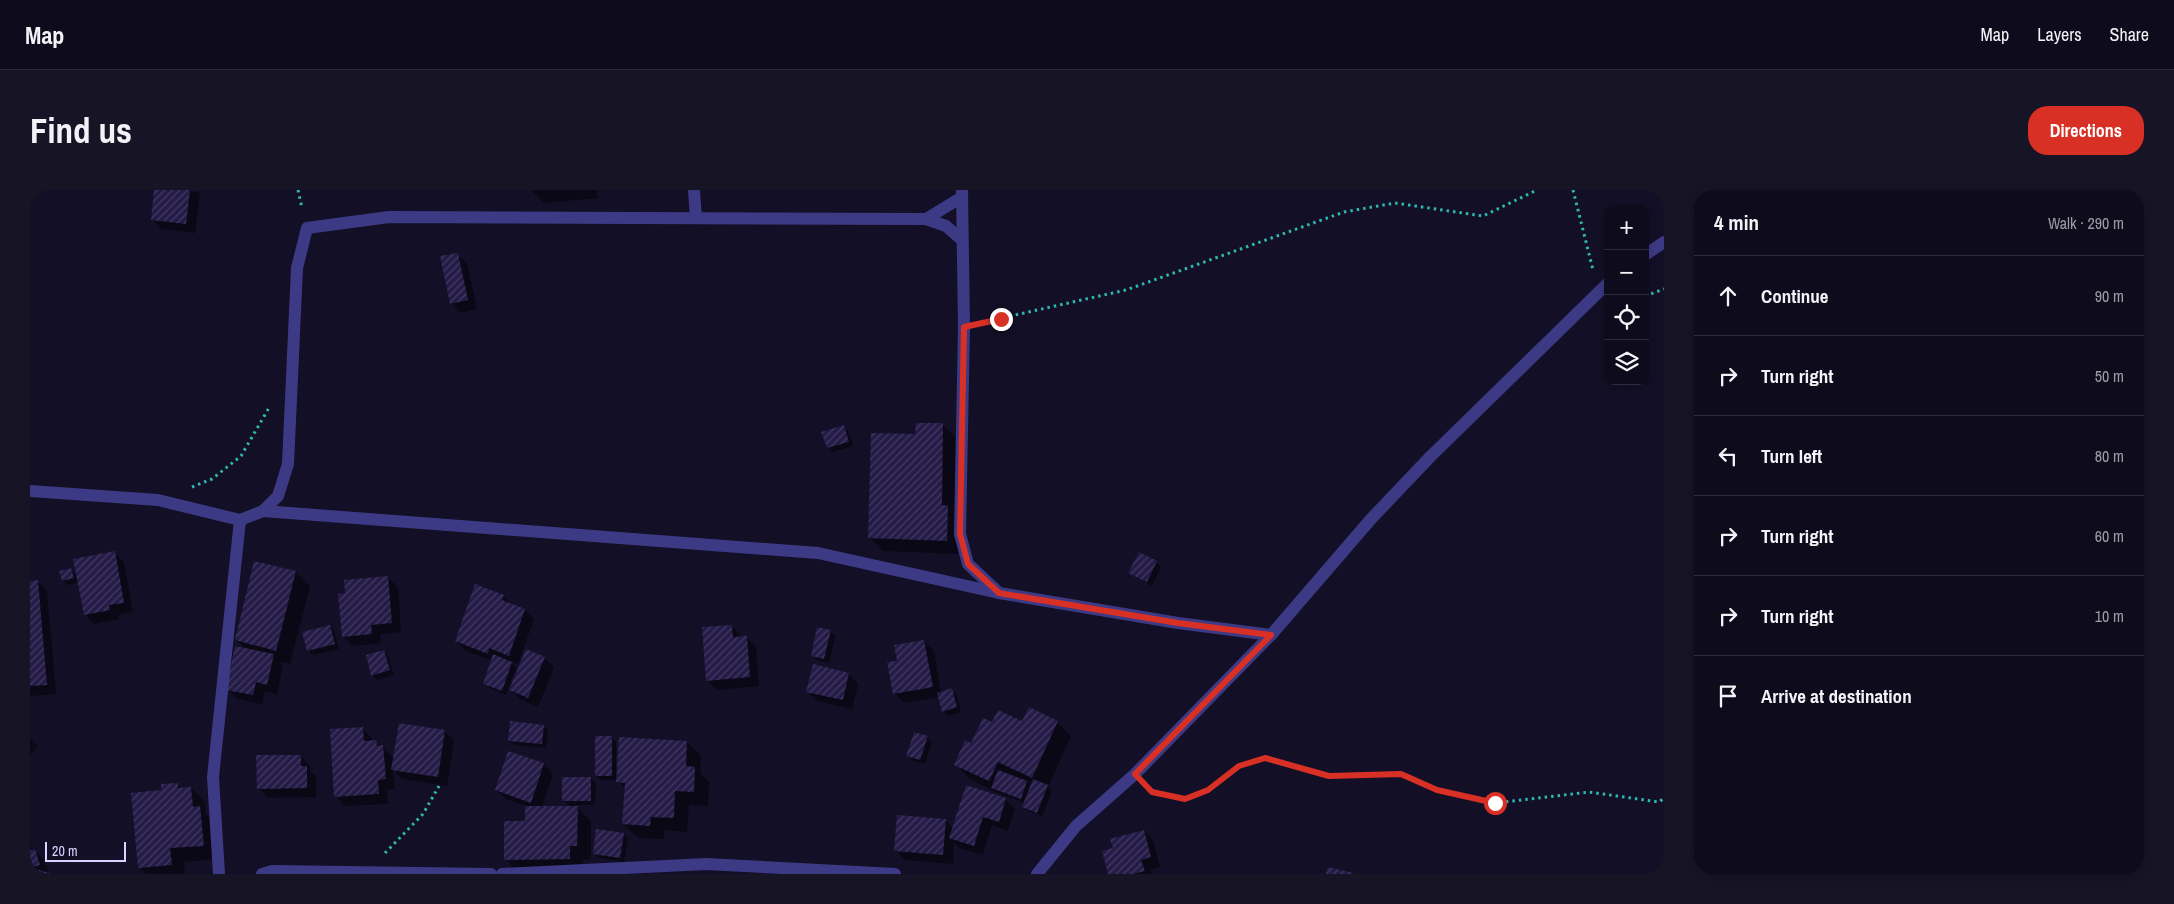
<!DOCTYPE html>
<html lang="en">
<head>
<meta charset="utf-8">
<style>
	:root { --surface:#0e0b1c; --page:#171425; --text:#f1f3f6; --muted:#9b9ba3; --line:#2e2b3b; --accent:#d93025 }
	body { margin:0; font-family:"Archivo Narrow",sans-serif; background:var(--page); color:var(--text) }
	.controls { position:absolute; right:15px; top:15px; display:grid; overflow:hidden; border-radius:10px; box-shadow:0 2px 12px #0003 }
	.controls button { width:45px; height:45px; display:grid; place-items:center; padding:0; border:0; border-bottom:1px solid var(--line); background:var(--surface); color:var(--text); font:25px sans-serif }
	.scale { position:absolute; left:15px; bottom:12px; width:81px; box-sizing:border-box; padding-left:5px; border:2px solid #d9d4ff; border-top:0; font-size:14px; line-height:18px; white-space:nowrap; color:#d9d4ff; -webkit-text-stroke:4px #130f26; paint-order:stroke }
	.stop { position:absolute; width:15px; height:15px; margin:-11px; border:4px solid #d93025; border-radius:50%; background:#fff }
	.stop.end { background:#d93025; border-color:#fff; box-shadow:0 1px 5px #0008 }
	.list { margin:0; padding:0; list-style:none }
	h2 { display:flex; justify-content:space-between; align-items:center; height:65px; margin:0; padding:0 20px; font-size:21px }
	h2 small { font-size:16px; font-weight:400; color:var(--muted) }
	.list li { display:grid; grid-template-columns:32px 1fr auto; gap:15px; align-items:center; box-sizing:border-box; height:80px; padding:0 20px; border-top:1px solid var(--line) }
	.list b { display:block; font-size:19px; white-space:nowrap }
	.list em { font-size:16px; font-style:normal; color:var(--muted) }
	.icon { flex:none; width:28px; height:28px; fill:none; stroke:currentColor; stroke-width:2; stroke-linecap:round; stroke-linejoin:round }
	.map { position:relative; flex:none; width:1634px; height:684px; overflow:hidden; border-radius:20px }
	header { display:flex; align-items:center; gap:30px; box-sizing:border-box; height:70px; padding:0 25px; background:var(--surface); border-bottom:1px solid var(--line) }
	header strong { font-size:24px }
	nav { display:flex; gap:28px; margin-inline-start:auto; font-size:18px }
	.intro { display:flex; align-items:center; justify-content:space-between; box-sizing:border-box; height:120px; padding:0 30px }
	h1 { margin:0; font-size:35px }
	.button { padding:12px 22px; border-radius:20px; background:var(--accent); color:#fff; font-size:18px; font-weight:700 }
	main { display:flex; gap:30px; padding:0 30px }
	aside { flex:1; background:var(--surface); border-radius:20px; box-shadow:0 2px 12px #0003 }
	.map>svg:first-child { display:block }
	.shadow { fill:#0007 }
	.building { fill:url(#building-hatch) }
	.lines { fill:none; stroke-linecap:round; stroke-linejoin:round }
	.path { stroke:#2fb8b0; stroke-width:3; stroke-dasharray:2.5 4; stroke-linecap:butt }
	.street { stroke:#3d3a85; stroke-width:12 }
	.route { stroke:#d93025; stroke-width:6 }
</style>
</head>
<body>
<header>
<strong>Map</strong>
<nav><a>Map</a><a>Layers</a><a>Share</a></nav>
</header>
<div class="intro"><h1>Find us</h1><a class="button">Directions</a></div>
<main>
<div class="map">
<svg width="1634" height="684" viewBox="0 0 1634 684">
	<defs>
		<pattern id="building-hatch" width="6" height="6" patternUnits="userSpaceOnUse" patternTransform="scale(1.25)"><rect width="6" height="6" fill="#241b47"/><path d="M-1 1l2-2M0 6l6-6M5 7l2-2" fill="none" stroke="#433b63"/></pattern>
	</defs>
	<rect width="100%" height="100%" fill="#130f26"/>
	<g class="shadow">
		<polygon points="125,0 170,2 165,43 131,39 122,29"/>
		<polygon points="501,0 567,0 568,8 514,13"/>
		<polygon points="427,64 437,74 447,119 431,123 421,113"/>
		<polygon points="913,235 927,249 931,364 853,361 839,347 886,246"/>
		<polygon points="814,237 818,241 823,256 802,262 798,258 793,243"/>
		<polygon points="84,362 94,372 103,422 88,425 89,429 64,434 55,424 49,392 38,395 33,391 31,382 40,379 48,387"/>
		<polygon points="1126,372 1131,377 1122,396 1100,382"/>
		<polygon points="266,382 280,396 260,474 249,471 253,475 247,504 235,501 232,514 207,509 197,499 216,459 206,450"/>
		<polygon points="358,388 368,397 371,442 350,444 351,453 323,456 313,446 317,404"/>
		<polygon points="0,392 8,392 17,401 26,504 0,506"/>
		<polygon points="473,406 482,415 495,420 504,429 488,474 480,471 486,478 476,505 459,498 454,493 462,470 436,461 426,451"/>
		<polygon points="300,436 304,441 309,459 283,465 278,460"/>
		<polygon points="702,436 712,447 716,447 726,457 729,496 687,500 677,490"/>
		<polygon points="800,441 805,446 799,473 787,470 782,465"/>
		<polygon points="894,451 904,461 911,503 922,500 926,504 931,522 918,526 913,521 909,507 874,513 864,503"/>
		<polygon points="354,461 358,466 364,485 347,490 342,485"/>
		<polygon points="514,468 524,478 508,517 490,509 481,500"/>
		<polygon points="819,484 828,494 822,519 787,511 778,502"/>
		<polygon points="1027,532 1041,546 1018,597 1022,601 1012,626 998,621 994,616 995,613 967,603 939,588 926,574 963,534"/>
		<polygon points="514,536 518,540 516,558 484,555 479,551"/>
		<polygon points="332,539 342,548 342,552 353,557 364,568 414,541 424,551 417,596 372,589 363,580 365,599 357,599 358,614 315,616 306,606"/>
		<polygon points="581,547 586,552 586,581 657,552 671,566 670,583 679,592 678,616 659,615 657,642 634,640 634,649 608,648 594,634 596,600 587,590 571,590 566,586"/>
		<polygon points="897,547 902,552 895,574 882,570 878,565"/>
		<polygon points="0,548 8,556 0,565"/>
		<polygon points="271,566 280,576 280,581 286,586 286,607 238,608 228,598"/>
		<polygon points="514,574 523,584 512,617 540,617 533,610 561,588 566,593 565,615 545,615 561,631 561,669 553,670 553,683 489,683 475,669 496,632 496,616 476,609 466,600"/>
		<polygon points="147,594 152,599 161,598 175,612 176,624 184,632 187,669 154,672 155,684 116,684 109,677 132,601"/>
		<polygon points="975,609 985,619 978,641 962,635 953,665 930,658 924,652 923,674 875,670 866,661 916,631 924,639"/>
		<polygon points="1114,641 1123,651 1130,677 1120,680 1122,684 1080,684 1084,659"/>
		<polygon points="593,644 598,649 594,672 569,668 564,664"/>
		<polygon points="0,656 14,670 19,684 0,684"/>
	</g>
	<g class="building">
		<polygon points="124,0 160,0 156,34 121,30"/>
		<polygon points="428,63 438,110 420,114 410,66"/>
		<polygon points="886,233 913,233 912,315 918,316 917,351 838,348 841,243 885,244"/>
		<polygon points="814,235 819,252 797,258 791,242"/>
		<polygon points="85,361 94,413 79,415 80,420 54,425 43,369"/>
		<polygon points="1109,362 1127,371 1117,392 1098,383"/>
		<polygon points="224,371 266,381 246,461 205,450"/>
		<polygon points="41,378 44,388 32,391 29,381"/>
		<polygon points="358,386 362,433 341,435 342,444 312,447 308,404 315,403 314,390"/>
		<polygon points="8,390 17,495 0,496 0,391"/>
		<polygon points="445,394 474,405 472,410 495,419 479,466 459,458 458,464 425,451"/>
		<polygon points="300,435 305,454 277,461 272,442"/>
		<polygon points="702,435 703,447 717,446 720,487 676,491 672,437"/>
		<polygon points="787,437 801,440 794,469 781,466"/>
		<polygon points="894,450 903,497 863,504 857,472 867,471 864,455"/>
		<polygon points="205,456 244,464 237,495 226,492 223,505 196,500"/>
		<polygon points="496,459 515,467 498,508 479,500"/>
		<polygon points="354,460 360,480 341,486 336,465"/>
		<polygon points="463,464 482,472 472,501 453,494"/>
		<polygon points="783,474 819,483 813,510 776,502"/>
		<polygon points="922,498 927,517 912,522 907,503"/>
		<polygon points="999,517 1028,531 1002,588 968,572 959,591 924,575 935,550 941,553 953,528 962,532 968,520 992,531"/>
		<polygon points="480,531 514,535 512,554 478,551"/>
		<polygon points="369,533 415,540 408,587 361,580"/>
		<polygon points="333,537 334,551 346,550 347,556 353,555 356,589 348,590 349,604 304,607 300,539"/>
		<polygon points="884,542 898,546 890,570 876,566"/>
		<rect x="565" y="546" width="17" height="40"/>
		<polygon points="589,547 657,551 656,576 665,577 664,602 645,601 644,628 621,627 620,636 592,634 595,593 586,592"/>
		<polygon points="478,561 514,573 501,613 465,600"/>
		<polygon points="226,565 271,565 271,576 277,576 277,598 227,599"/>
		<polygon points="968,580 997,591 991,609 961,598"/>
		<rect x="532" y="587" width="29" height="24"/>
		<polygon points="1003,589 1018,595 1007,623 992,617"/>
		<polygon points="148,593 148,598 161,597 163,617 170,616 174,656 140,658 142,675 108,678 101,603 131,600 131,594"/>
		<polygon points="936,595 976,608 969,632 953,627 944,656 919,648"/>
		<polygon points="495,616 548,616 547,656 540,656 540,669 474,670 474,631 495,631"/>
		<polygon points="867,625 916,629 913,665 864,661"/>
		<polygon points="566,639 594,643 590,668 563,664"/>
		<polygon points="1114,640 1121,667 1111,670 1115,681 1103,684 1078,684 1072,661 1083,658 1080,649"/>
		<polygon points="5,659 10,675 0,678 0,660"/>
		<polygon points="1298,677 1323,683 1323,684 1296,684"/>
		<polygon points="2,678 20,683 20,684 0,684"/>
	</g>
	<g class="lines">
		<g class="path">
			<polyline points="268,0 272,18"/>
			<polyline points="1543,0 1563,80"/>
			<polyline points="1615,106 1634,99"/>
			<polyline points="954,132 1096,100 1314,22 1365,13 1453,26 1507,0"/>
			<polyline points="162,297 182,289 211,266 240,216"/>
			<polyline points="1119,599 1122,601 1155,609 1178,600 1209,576 1235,568 1299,586 1371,584 1407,600 1465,613 1559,602 1629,612 1634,608"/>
			<polyline points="355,663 393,624 409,596"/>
		</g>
		<g class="street">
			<polyline points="664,0 666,28"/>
			<polyline points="932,0 934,137 930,344 938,374 969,403"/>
			<polyline points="896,29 932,7"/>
			<polyline points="1615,65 1634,52"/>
			<polyline points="0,301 128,310 210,330 233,321 788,363 969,403 1148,433 1241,445"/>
			<polyline points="233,321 248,306 258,274 267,78 277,38 359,27 896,29 916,36 932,50"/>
			<polyline points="189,684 183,587 210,330"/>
			<polyline points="232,684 242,681 461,684"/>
			<polyline points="472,684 676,674 865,684"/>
			<polyline points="1007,684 1046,636 1105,584 1241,445 1341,329 1400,267 1578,93"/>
		</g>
	</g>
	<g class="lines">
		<polyline class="route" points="971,129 934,137 930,344 938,374 969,403 1148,433 1241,445 1105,584 1122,602 1155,609 1178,600 1209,576 1235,568 1299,586 1371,584 1407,600 1465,613"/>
	</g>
</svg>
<div class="controls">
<button>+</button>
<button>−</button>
<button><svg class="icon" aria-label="locate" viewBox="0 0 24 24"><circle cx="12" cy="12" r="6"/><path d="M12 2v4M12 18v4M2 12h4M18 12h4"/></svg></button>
<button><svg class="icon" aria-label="layers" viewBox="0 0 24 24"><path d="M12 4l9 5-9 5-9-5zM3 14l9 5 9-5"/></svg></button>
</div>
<div class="scale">20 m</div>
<div class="stop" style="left:1465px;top:613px"></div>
<div class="stop end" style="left:971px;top:129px"></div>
</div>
<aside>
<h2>4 min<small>Walk · 290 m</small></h2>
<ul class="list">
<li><svg class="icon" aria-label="ahead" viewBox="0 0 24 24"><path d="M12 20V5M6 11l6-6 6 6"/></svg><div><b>Continue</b></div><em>90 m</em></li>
<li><svg class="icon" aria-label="right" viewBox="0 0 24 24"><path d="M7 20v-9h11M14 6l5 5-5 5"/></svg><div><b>Turn right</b></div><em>50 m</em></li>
<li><svg class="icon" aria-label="left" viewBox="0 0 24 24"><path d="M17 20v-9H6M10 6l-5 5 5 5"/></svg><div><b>Turn left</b></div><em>80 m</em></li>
<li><svg class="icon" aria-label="right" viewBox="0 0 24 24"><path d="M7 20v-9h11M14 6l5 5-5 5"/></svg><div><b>Turn right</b></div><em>60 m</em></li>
<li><svg class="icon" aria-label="right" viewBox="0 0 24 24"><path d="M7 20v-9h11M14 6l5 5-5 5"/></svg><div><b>Turn right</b></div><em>10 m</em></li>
<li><svg class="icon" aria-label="arrive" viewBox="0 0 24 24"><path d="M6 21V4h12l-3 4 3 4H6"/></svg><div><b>Arrive at destination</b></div></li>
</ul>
</aside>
</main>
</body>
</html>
